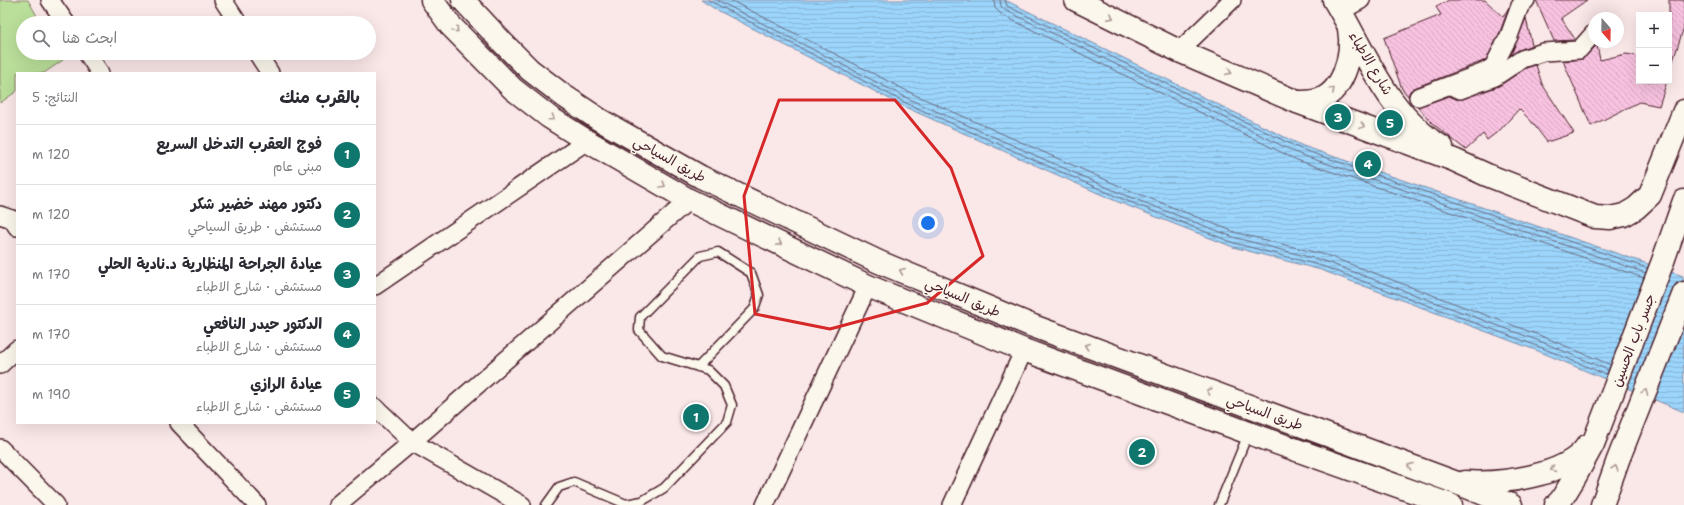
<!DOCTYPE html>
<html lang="ar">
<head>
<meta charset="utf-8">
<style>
	:root { --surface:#fff; --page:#f2f2f3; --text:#2b2b33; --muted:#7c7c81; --line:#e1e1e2; --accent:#0f766e }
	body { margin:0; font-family:"Shantell Sans","Playpen Sans Arabic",sans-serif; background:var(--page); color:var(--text); direction:rtl }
	.controls { position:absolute; right:12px; top:12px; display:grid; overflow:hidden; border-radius:0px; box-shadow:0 4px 16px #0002 }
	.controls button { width:36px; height:36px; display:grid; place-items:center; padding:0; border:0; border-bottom:1px solid var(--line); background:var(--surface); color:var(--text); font:20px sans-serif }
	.compass { position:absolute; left:1588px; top:12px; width:36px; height:36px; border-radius:50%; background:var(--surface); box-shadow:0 4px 16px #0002; rotate:160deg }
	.you { position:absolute; left:928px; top:223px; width:14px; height:14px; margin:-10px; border:3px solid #fff; border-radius:50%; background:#1a73e8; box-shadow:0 0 0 6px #1a73e833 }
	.badge { display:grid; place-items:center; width:26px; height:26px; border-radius:50%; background:var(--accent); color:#fff; font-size:13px; font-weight:700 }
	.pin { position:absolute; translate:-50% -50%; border:2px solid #fff; box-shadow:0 1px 4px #0006 }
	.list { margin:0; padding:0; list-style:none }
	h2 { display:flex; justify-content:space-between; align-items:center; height:52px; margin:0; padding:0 16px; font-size:17px }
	h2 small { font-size:13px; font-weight:400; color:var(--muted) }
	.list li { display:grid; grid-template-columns:26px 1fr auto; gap:12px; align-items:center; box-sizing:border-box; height:60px; padding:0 16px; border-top:1px solid var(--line) }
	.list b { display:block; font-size:15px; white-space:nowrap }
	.list p { margin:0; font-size:13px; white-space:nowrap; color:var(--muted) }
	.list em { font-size:13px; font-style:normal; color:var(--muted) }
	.icon { flex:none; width:22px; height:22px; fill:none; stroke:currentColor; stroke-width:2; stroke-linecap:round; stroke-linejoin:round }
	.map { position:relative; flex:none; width:1684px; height:505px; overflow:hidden; direction:ltr }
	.search { position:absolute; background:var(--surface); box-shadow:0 4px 16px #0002; left:16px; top:16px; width:360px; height:44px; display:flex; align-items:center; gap:10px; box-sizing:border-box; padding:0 14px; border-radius:22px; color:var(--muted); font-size:15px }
	.panel { position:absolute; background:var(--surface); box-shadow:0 4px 16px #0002; left:16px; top:72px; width:360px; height:352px; border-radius:0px; direction:rtl }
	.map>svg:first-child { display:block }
	.park { fill:#badf9a; stroke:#827f62 }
	.water { fill:url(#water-rules); stroke:#7b8ca8 }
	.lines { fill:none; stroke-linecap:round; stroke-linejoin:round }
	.shore { stroke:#6a687e; stroke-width:1 }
	.building { fill:url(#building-back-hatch); stroke:#4a1f2b }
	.lane-casing { stroke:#4a1f2b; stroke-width:11 }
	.street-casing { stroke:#4a1f2b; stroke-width:20 }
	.secondary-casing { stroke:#4a1f2b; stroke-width:25 }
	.primary-casing { stroke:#4a1f2b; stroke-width:25 }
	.lane { stroke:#fbf7ec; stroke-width:8 }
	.street { stroke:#fbf7ec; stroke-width:17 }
	.secondary { stroke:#fbf7ec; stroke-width:22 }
	.primary { stroke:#fbf7ec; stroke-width:22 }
	.oneway { stroke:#ab9695 }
	.marked { fill:none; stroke:#d62828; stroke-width:3; stroke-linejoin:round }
	.labels { text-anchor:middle; stroke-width:3; stroke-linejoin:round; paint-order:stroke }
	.street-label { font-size:14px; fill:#4a1f2b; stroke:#fbf7ec }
</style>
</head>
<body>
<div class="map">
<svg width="1684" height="505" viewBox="0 0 1684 505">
	<defs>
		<pattern id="water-rules" width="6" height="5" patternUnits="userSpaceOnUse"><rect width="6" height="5" fill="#9bd5fb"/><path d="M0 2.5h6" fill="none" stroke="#87b6d7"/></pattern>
		<pattern id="building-back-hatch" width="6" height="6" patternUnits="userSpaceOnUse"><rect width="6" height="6" fill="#f7c2df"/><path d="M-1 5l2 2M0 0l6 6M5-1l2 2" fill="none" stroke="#d5a6c0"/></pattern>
	</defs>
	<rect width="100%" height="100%" fill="#fae7e8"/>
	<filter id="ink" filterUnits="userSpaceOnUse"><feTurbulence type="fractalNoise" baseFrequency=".025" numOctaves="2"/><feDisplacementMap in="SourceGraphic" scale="8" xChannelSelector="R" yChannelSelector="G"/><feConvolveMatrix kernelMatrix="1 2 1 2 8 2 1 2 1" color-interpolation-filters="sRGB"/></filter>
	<g filter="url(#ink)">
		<polygon class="park" points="0,0 28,0 41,23 23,23 23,53 59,53 63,60 44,73 17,73 17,91 0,103"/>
		<polygon class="water" points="701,0 1005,0 1303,146 1683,276 1684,412 1538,351 1321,270 1233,247 1118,202 907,108 715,9"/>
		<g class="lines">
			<g class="shore">
				<polyline points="708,0 908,104 1120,198 1234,243 1322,266 1540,347 1607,375"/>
				<polyline points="717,0 911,100 1122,194 1236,238 1324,261 1542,342 1608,370"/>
				<polyline points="730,0 913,94 1124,188 1237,233 1326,255 1544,337 1611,365"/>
				<polyline points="994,0 995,8 1002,15 1297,160 1644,278"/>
				<polyline points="1000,0 1001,6 1005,10 1299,154 1646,273"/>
				<polyline points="1005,0 1007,6 1301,149 1647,268"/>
			</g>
		</g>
		<g class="building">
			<polygon points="1449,0 1485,0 1503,17 1509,7 1500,32 1486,60 1414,88 1410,91 1408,96 1402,89 1384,38 1441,15 1436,7"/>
			<polygon points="1536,0 1587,0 1561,18 1575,39 1574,40 1554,41"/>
			<polygon points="1669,0 1684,0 1684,27 1672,64 1669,64"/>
			<polygon points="1526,18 1532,45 1519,50 1511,55"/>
			<polygon points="1597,45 1600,60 1626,54 1639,56 1639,81 1667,81 1659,106 1639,102 1591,126 1563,61 1583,59"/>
			<polygon points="1536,65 1542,84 1574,133 1547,142 1531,121 1519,109 1500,130 1487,140 1483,134 1466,150 1432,123 1418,107 1449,96 1456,99 1463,99 1499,86 1526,68"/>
		</g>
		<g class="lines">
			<defs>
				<g id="lane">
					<polyline points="546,505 559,487 574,482 626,504 642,501 664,488 727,422 732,405 724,386 708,370 662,356 639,330 640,317 700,256 718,252 751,273 759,295 754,309 698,367"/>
					<polyline points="1219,505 1248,434"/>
				</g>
				<g id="street">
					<polyline points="50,0 66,23"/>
					<polyline points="223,0 238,23"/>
					<polyline points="1341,11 1361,0"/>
					<polyline points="1179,51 1232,0"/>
					<polyline points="87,53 100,73"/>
					<polyline points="257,53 270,73"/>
					<polyline points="1451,86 1460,90 1495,77 1522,59 1543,52 1579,50 1594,33"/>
					<polyline points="1418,97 1482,73 1493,67 1509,36 1520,6 1526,0"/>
					<polyline points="0,215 12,219 17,227"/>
					<polyline points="375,286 587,141"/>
					<polyline points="0,365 17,349"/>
					<polyline points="375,407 412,442 522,505"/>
					<polyline points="179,423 257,505"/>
					<polyline points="0,448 56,505"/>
					<polyline points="337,505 412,442 689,200"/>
					<polyline points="765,505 868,286"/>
					<polyline points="952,505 1024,350"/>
				</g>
				<g id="secondary">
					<polyline points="1076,0 1179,51 1297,102 1454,160 1487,175 1595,217 1610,218 1624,215 1636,208 1650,195 1684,111"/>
					<path d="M1334 0C1365 51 1388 116 1442 147"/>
					<path d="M1298 102C1303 102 1309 102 1314 101 1343 96 1354 54 1349 29"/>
				</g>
				<g id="primary">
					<polyline points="432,0 450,25 513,89 549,117 587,141 689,200 868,286 1024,350 1249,433 1451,505"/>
					<polyline points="463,0 502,42 530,70 564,96 600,120 701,177 879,262 1033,326 1457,483 1511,505"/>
					<path d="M1465 482C1499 484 1566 477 1587 446"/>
					<polyline points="1556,505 1561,500 1575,477 1593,444 1663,261 1684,201"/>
					<polyline points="1602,505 1618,460 1684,293"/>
				</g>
			</defs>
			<use href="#lane" class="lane-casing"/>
			<use href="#street" class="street-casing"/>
			<use href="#secondary" class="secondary-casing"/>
			<use href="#primary" class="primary-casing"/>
			<use href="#lane" class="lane"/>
			<use href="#street" class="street"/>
			<use href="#secondary" class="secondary"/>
			<use href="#primary" class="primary"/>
		</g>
		<defs><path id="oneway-chevron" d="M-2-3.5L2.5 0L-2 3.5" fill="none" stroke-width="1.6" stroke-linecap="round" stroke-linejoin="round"/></defs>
		<g class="oneway">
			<use href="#oneway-chevron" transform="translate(1111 17) rotate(26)"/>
			<use href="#oneway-chevron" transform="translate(456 30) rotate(47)"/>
			<use href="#oneway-chevron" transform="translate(1229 72) rotate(23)"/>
			<use href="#oneway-chevron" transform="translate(1332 90) rotate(-43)"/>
			<use href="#oneway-chevron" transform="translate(552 118) rotate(35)"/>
			<use href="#oneway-chevron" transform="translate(1362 126) rotate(20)"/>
			<use href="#oneway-chevron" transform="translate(663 185) rotate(30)"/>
			<use href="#oneway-chevron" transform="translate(779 243) rotate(26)"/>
			<use href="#oneway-chevron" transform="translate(902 271) rotate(-157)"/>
			<use href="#oneway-chevron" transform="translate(1087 346) rotate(-160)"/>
			<use href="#oneway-chevron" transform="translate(1209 391) rotate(-160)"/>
			<use href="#oneway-chevron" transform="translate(1645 392) rotate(-69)"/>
			<use href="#oneway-chevron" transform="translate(1410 466) rotate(-160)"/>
			<use href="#oneway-chevron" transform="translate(1615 468) rotate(-71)"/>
			<use href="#oneway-chevron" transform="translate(1553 469) rotate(157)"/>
		</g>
	</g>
	<path class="marked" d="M779 100H895L951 168 983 256 927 303 830 329 755 314 744 196Z"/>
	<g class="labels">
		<g class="street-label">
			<text transform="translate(1371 63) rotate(59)" y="5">شارع الاطباء</text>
			<text transform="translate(670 159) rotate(29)" y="5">طريق السياحي</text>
			<text transform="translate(963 297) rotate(23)" y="5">طريق السياحي</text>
			<text transform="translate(1633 340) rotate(-69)" y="5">جسر باب الحسين</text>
			<text transform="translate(1265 412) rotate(20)" y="5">طريق السياحي</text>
		</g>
	</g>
</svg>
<div class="controls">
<button>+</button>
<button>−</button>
</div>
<svg class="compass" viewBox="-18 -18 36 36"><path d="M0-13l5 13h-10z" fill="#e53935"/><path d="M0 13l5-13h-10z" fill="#7c7c81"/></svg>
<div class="you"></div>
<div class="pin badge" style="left:696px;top:417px">1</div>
<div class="pin badge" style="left:1142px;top:452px">2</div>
<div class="pin badge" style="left:1338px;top:117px">3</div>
<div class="pin badge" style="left:1368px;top:164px">4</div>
<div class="pin badge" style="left:1390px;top:123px">5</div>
<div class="search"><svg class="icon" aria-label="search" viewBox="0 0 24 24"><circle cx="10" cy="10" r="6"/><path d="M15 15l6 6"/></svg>ابحث هنا</div>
<section class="panel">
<h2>بالقرب منك<small>النتائج: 5</small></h2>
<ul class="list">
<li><span class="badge">1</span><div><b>فوج العقرب التدخل السريع</b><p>مبنى عام</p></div><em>120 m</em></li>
<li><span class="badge">2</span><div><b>دكتور مهند خضير شكر</b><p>مستشفى · طريق السياحي</p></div><em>120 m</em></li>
<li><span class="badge">3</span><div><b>عيادة الجراحة المنظارية د.نادية الحلي</b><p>مستشفى · شارع الاطباء</p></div><em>170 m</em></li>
<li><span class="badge">4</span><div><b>الدكتور حيدر النافعي</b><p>مستشفى · شارع الاطباء</p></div><em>170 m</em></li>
<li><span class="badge">5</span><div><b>عيادة الرازي</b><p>مستشفى · شارع الاطباء</p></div><em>190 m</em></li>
</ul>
</section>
</div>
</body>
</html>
